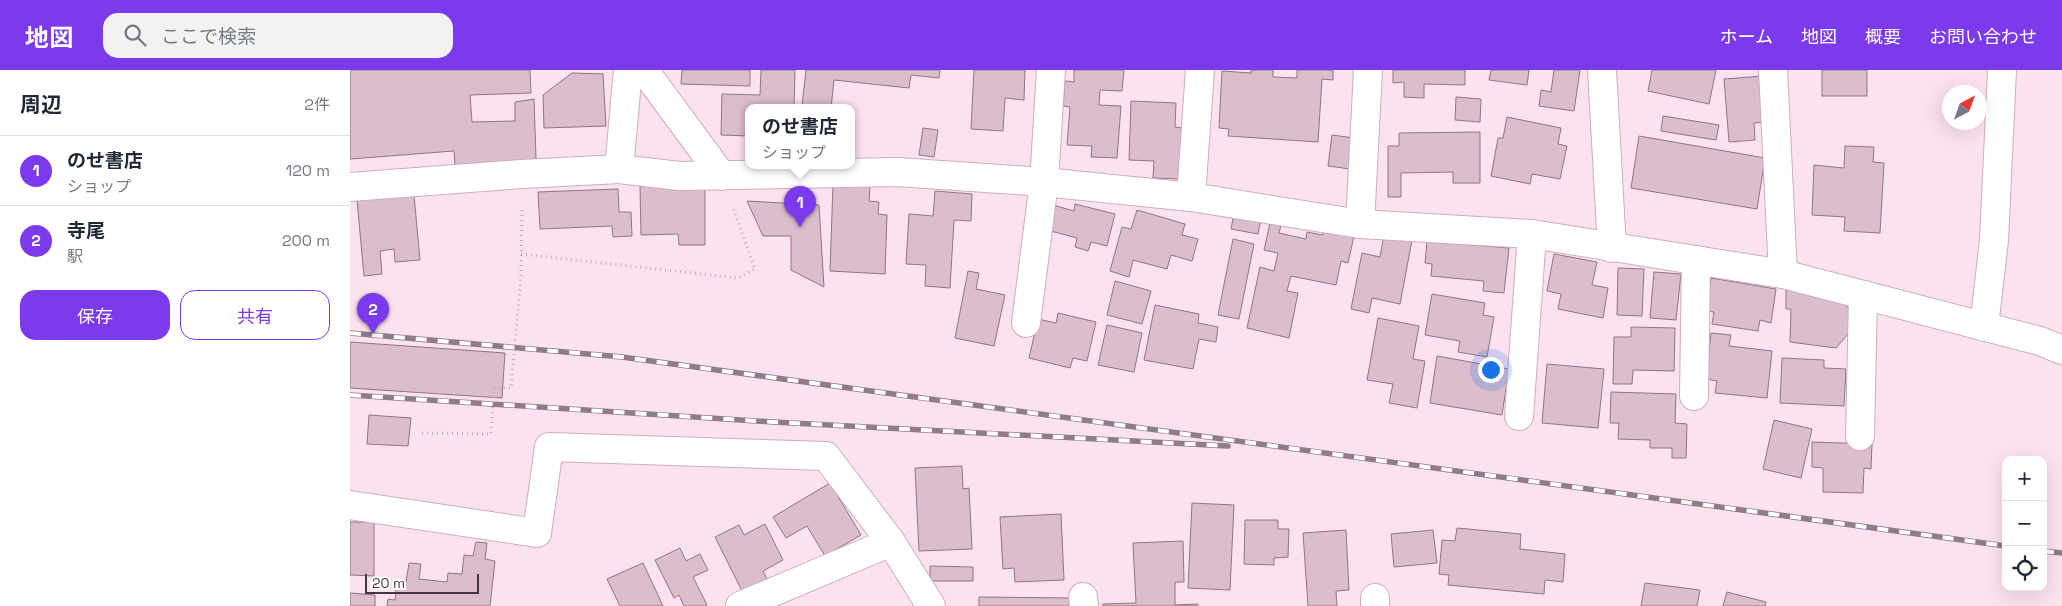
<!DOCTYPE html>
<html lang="ja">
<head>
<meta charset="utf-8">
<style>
	:root { --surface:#fff; --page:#f2f2f3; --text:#1f2937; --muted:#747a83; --line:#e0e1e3; --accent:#7c3aed }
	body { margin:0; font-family:"Space Grotesk","Noto Sans JP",sans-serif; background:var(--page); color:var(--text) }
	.controls { position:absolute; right:15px; bottom:15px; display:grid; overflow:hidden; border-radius:10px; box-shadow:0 5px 20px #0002 }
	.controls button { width:45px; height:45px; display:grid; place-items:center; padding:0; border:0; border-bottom:1px solid var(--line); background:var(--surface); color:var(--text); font:25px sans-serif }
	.compass { position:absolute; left:1592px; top:15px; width:45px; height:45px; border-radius:50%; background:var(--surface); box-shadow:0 5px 20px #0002; rotate:41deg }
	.scale { position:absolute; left:15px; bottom:12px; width:114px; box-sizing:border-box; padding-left:5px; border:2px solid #43363d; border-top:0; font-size:14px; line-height:18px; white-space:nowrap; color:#43363d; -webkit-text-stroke:4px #fff; paint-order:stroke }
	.you { position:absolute; left:1140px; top:299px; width:18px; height:18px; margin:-12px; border:4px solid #fff; border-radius:50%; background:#1a73e8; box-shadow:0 0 0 8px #1a73e833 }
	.badge { display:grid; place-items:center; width:32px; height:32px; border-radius:50%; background:var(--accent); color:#fff; font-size:16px; font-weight:700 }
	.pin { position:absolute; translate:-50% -41px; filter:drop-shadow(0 1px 2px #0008) }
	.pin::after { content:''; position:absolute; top:26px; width:18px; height:15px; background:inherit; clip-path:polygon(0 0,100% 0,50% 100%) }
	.popup { position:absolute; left:395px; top:34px; width:110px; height:65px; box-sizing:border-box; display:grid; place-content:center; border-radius:10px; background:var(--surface); filter:drop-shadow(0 1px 4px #0005); font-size:16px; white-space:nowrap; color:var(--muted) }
	.popup b { font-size:19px; color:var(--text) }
	.popup::after { content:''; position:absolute; left:50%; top:100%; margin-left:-10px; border:10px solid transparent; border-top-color:var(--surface) }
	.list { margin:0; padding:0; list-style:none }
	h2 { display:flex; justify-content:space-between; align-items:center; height:65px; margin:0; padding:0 20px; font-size:21px }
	h2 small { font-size:16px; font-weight:400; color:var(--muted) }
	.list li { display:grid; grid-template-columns:32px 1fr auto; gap:15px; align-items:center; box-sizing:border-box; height:70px; padding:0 20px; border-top:1px solid var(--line) }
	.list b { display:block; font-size:19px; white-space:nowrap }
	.list p { margin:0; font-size:16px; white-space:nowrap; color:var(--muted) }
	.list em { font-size:16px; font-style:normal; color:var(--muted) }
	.actions { display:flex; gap:10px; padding:15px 20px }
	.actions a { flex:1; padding:11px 0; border:1px solid var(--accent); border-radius:15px; text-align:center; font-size:18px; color:var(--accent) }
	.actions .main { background:var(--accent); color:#fff }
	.icon { flex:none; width:28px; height:28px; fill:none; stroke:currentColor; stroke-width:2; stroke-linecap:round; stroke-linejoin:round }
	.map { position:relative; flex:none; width:1712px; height:536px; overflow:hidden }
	header { display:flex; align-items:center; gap:30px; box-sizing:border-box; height:70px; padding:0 25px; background:var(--accent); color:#fff }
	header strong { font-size:24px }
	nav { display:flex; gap:28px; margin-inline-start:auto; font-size:18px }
	.search { width:350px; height:45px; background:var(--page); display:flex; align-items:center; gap:12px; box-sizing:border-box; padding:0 18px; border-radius:15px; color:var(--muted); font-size:19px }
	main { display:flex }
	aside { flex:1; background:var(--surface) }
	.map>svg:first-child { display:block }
	.building { fill:#dcbdce; stroke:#917584 }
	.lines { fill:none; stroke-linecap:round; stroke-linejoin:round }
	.minor-casing { stroke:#cdaebe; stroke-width:30 }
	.path { stroke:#c3adb8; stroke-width:3; stroke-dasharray:1 4; stroke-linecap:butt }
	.minor { stroke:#fff; stroke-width:28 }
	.rail-casing { stroke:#8f7c86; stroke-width:5.5 }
	.rail { stroke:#fff; stroke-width:4; stroke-dasharray:11; stroke-linecap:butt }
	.path-bridge { stroke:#c3adb8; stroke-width:3; stroke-dasharray:1 4; stroke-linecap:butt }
</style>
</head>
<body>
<header>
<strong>地図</strong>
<div class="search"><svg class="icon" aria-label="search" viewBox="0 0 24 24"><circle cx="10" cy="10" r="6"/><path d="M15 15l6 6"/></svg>ここで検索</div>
<nav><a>ホーム</a><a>地図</a><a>概要</a><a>お問い合わせ</a></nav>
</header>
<main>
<aside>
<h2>周辺<small>2件</small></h2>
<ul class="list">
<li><span class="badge">1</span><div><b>のせ書店</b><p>ショップ</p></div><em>120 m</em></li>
<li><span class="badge">2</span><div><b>寺尾</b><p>駅</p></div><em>200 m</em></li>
</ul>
<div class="actions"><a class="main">保存</a><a>共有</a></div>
</aside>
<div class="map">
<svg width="1712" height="536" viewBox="0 0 1712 536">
	<rect width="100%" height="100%" fill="#fce1ef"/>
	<g class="building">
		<polygon points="0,0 180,0 181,23 120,25 122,52 165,51 165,32 184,29 186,89 105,95 104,81 0,89"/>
		<polygon points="332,0 400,0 400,16 331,14"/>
		<polygon points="411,0 445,0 444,38 399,38 399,66 371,65 372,24 410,25"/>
		<polygon points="456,0 590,0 589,8 561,5 559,18 484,10 481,38 452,36"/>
		<polygon points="624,0 675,0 674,30 655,28 653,61 621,59"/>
		<polygon points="724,0 774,0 772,21 750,20 749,35 771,36 767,88 741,87 742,76 717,75 720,37 713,36 715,11 724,12"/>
		<polygon points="901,0 923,0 923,7 947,8 947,0 983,0 983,10 972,9 968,72 878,66 879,59 869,58 872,1 901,3"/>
		<polygon points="1043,0 1115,0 1115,15 1074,14 1074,28 1054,27 1054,12 1043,13"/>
		<polygon points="1141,0 1179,0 1177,15 1139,10"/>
		<polygon points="1204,0 1230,0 1224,41 1189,36 1191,20 1201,22"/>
		<polygon points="1302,0 1366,0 1359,34 1298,21"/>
		<rect x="1472" y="0" width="45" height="26"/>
		<polygon points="222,3 253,4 256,56 194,58 193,25"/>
		<polygon points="1414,6 1417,52 1404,53 1405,70 1379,72 1374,9"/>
		<polygon points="1106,27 1131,29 1130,52 1105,50"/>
		<polygon points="781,31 826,33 825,57 832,58 830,109 803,108 804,91 779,90"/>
		<polygon points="1313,46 1369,55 1366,70 1311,61"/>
		<polygon points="1157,47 1211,58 1208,74 1217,76 1210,109 1182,104 1180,114 1141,106 1148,68 1153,68"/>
		<polygon points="573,58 588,60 584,87 569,85"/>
		<polygon points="1130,62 1130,113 1103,113 1103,102 1051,103 1051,127 1038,127 1038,76 1049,76 1049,63"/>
		<polygon points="982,65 1004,68 1000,99 978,96"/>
		<polygon points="1289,66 1415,88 1407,139 1281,118"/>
		<polygon points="1495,76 1524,77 1523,92 1534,93 1530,163 1494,161 1495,147 1462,145 1464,95 1494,98"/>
		<polygon points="483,114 520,116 519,131 529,132 528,144 537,145 535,204 480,201"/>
		<polygon points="290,116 355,116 355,175 329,175 328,164 291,165"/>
		<polygon points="268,119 269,142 281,142 282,166 263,167 262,156 190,159 188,122"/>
		<polygon points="585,121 622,124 621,151 604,150 600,218 575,216 576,195 556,194 559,144 583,146"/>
		<polygon points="64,125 70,190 45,192 44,179 30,181 32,204 14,206 7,130"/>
		<polygon points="397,131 469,135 474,217 441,200 441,166 413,166"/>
		<polygon points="725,134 765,144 757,176 741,172 738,181 725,177 727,168 697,160 703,135 724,141"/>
		<polygon points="787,140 835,154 832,165 848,169 842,191 821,185 817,199 783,190 779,207 760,201 772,157 781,159"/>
		<polygon points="884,143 911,148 908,164 881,159"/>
		<polygon points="921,149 932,152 929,163 956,169 957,162 973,165 974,160 1004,166 998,193 991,191 986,215 941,206 937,221 948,223 939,268 897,258 910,197 924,201 928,183 914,180"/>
		<polygon points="1034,165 1062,170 1050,234 1022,228 1019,243 1001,239 1012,183 1030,187"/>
		<polygon points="883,169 904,174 889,249 868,245"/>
		<polygon points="1077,171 1159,178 1154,223 1133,221 1134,211 1081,206 1082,194 1075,193"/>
		<polygon points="1204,184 1247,192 1242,215 1258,218 1253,248 1208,239 1211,224 1197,221"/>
		<polygon points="1268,198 1294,199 1292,246 1267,245"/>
		<polygon points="618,201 629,203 626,219 655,225 644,276 605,268"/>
		<polygon points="1304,202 1331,204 1326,250 1300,248"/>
		<polygon points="1361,208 1426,219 1421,253 1410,250 1408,261 1362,254 1364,242 1356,241"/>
		<polygon points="765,211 801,221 792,254 757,245"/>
		<polygon points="1436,220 1466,222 1465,227 1490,231 1501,240 1498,264 1486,278 1440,272 1441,239 1436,239"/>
		<polygon points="1082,224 1135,233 1133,245 1144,247 1137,287 1108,282 1110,271 1075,265"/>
		<polygon points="805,235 849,244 848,253 868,257 866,272 849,269 843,299 794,290"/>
		<polygon points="708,243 746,252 737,291 723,288 720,298 679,288 688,249 706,253"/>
		<polygon points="1028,248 1069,256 1063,289 1075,291 1067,338 1039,333 1043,314 1017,310"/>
		<polygon points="757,255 792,263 784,302 748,295"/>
		<polygon points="1281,257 1325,258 1324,301 1283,300 1282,314 1263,314 1264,267 1281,267"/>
		<polygon points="1361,263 1381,265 1379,276 1422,281 1417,328 1365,323 1367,311 1356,309"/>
		<polygon points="0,272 155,283 152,328 0,318"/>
		<polygon points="1087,286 1159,299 1152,345 1080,333"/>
		<polygon points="1432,288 1474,290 1474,298 1496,299 1494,336 1430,333"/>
		<polygon points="1197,294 1254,299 1248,358 1192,353"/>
		<polygon points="1261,322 1326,324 1325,353 1337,354 1336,388 1322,388 1322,378 1300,378 1300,370 1268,369 1269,353 1260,353"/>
		<polygon points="19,345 61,348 58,376 17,374"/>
		<polygon points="1424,350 1462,359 1451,408 1413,399"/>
		<polygon points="1462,372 1522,374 1521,399 1514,398 1513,423 1473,422 1473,398 1462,397"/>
		<polygon points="612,396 613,419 619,418 622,479 569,481 565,398"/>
		<polygon points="480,413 511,465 475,486 457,456 436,468 423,447"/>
		<polygon points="842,433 884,435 880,520 838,518"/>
		<polygon points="711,444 714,510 665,512 664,498 653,499 650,447"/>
		<polygon points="895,450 928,450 928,459 939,459 938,487 924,488 924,495 894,494"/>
		<polygon points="0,452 24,452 24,506 0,505"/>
		<polygon points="415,454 433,490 413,501 417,509 392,521 365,467 389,455 394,465"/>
		<polygon points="1107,458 1171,464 1170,479 1215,484 1213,512 1195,510 1194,524 1098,515 1099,505 1089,504 1092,470 1105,471"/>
		<polygon points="996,460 999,520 986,521 987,536 958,536 953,463"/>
		<polygon points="1083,460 1087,493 1044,497 1041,464"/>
		<polygon points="833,471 834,512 825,512 825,535 848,534 848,536 753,536 753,534 786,533 783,473"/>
		<polygon points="126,472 137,473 135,489 145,491 140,536 37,536 38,529 45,530 47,510 56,512 59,493 71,494 69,509 97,512 98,503 112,504 114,485 123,486"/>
		<polygon points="330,478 336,491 350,484 358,500 343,507 357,535 355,536 334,536 329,525 324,528 305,490"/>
		<polygon points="293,493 313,536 270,536 257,509"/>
		<polygon points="580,496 623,497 623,511 580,511"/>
		<polygon points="1295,513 1350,520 1347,536 1291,536"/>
		<polygon points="1377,522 1416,532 1415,536 1373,536"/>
		<polygon points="0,523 25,525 25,536 0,536"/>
		<polygon points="629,527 722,528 722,536 629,536"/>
	</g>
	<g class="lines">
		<defs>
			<g id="minor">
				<polyline points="278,0 269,99 330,106 548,102 694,112 841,127 1010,154 1182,164 1433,204 1690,271 1712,280"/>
				<polyline points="294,0 372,106"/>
				<polyline points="1252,0 1262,178"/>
				<polyline points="1423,0 1433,204"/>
				<polyline points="0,117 172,104 269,99"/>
				<polyline points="841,127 850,0"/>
				<polyline points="1010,154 1018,0"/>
				<polyline points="676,253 694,112 701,0"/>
				<polyline points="1634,257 1644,170 1652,0"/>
				<polyline points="1344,326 1346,191"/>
				<polyline points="1169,346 1182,164"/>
				<polyline points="1510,366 1513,225"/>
				<polyline points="0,435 187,463 199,377 476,386 541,472 581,536"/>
				<polyline points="733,527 734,536"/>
				<polyline points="390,536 541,472"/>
				<polyline points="1025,536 1025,528"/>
			</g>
		</defs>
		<use href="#minor" class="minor-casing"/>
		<g class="path">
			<polyline points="171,184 388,208 405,199 383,138"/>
			<polyline points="171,206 172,137"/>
		</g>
		<use href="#minor" class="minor"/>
		<defs>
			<g id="rail">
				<polyline points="0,263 272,287 1656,476"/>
				<polyline points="0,325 423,352 878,376"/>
				<polyline points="1693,481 1712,483"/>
			</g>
		</defs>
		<use href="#rail" class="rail-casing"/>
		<use href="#rail" class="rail"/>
		<polyline class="path-bridge" points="72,363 141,364 144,318 161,318 171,206"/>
	</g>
</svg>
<div class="controls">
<button>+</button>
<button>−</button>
<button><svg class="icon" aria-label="locate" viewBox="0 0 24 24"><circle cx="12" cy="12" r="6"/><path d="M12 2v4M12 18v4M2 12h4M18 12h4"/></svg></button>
</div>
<svg class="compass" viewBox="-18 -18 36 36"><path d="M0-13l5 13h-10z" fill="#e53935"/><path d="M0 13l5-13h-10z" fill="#747a83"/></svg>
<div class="scale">20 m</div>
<div class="you"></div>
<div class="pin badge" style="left:450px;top:157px">1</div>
<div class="popup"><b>のせ書店</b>ショップ</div>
<div class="pin badge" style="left:23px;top:264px">2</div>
</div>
</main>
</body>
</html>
